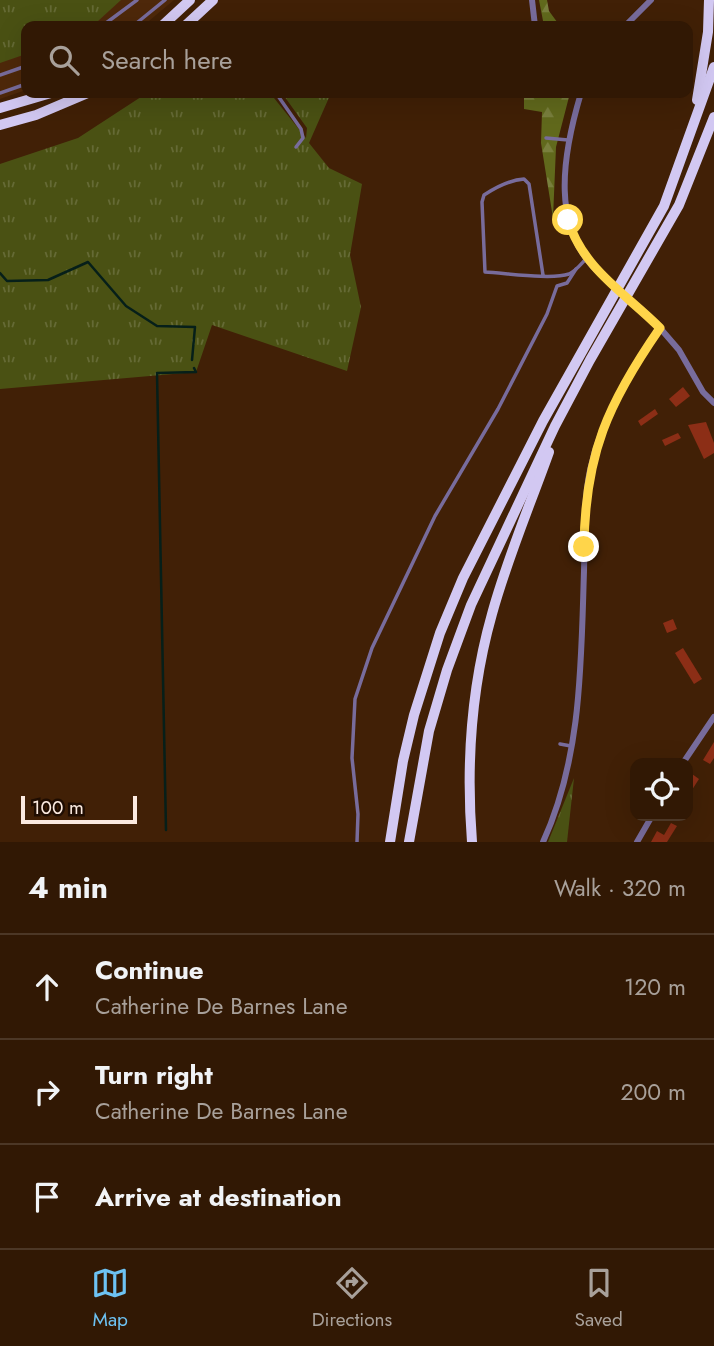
<!DOCTYPE html>
<html lang="en">
<head>
<meta charset="utf-8">
<style>
	:root { --surface:#311804; --page:#3d2513; --text:#f1f3f6; --muted:#a8a09a; --line:#4c3726; --accent:#6dc2f3 }
	body { margin:0; font-family:Jost,sans-serif; background:var(--page); color:var(--text) }
	.controls { position:absolute; right:21px; bottom:21px; display:grid; overflow:hidden; border-radius:14px; box-shadow:0 7px 28px #0002 }
	.controls button { width:63px; height:63px; display:grid; place-items:center; padding:0; border:0; border-bottom:2px solid var(--line); background:var(--surface); color:var(--text); font:35px sans-serif }
	.scale { position:absolute; left:21px; bottom:18px; width:116px; box-sizing:border-box; padding-left:7px; border:4px solid #fbeae0; border-top:0; font-size:19px; line-height:24px; white-space:nowrap; color:#fbeae0; -webkit-text-stroke:5px #1f0d02; paint-order:stroke }
	.stop { position:absolute; width:21px; height:21px; margin:-16px; border:5px solid #ffd54a; border-radius:50%; background:#fff }
	.stop.end { background:#ffd54a; border-color:#fff; box-shadow:0 2px 7px #0008 }
	.list { margin:0; padding:0; list-style:none }
	h2 { display:flex; justify-content:space-between; align-items:center; height:91px; margin:0; padding:0 28px; font-size:30px }
	h2 small { font-size:23px; font-weight:400; color:var(--muted) }
	.list li { display:grid; grid-template-columns:46px 1fr auto; gap:21px; align-items:center; box-sizing:border-box; height:105px; padding:0 28px; border-top:2px solid var(--line) }
	.list b { display:block; font-size:26px; white-space:nowrap }
	.list p { margin:0; font-size:23px; white-space:nowrap; color:var(--muted) }
	.list em { font-size:23px; font-style:normal; color:var(--muted) }
	.icon { flex:none; width:38px; height:38px; fill:none; stroke:currentColor; stroke-width:2; stroke-linecap:round; stroke-linejoin:round }
	.map { position:relative; flex:none; width:714px; height:842px; overflow:hidden }
	.search { position:absolute; background:var(--surface); box-shadow:0 7px 28px #0002; left:21px; right:21px; top:21px; height:77px; display:flex; align-items:center; gap:18px; box-sizing:border-box; padding:0 24px; border-radius:14px; color:var(--muted); font-size:26px }
	.sheet { height:406px; background:var(--surface) }
	nav { display:flex; justify-content:space-around; align-items:center; box-sizing:border-box; height:98px; border-top:2px solid var(--line); background:var(--surface); font-size:19px; color:var(--muted) }
	nav a { display:grid; justify-items:center; gap:4px }
	nav .on { color:var(--accent) }
	.map>svg:first-child { display:block }
	.built { fill:#4e280a }
	.grass { fill:url(#grass-tufts) }
	.forest { fill:url(#forest-firs) }
	.lines { fill:none; stroke-linecap:round; stroke-linejoin:round }
	.stream { stroke:#061f19; stroke-width:2.5 }
	.building { fill:#8c2e16 }
	.service { stroke:#786c9c; stroke-width:3.5 }
	.minor { stroke:#786c9c; stroke-width:6 }
	.trunk { stroke:#d2c8f2; stroke-width:10 }
	.minor-bridge { stroke:#786c9c; stroke-width:6 }
	.route { stroke:#ffd54a; stroke-width:9 }
</style>
</head>
<body>
<div class="map">
<svg width="714" height="842" viewBox="0 0 714 842">
	<defs>
		<pattern id="grass-tufts" width="24" height="20" patternUnits="userSpaceOnUse" patternTransform="scale(1.75)"><rect width="24" height="20" fill="#4a5113"/><path d="M3 7l-1-3M5 7V3M7 7l1-3M15 17l-1-3M17 17v-4M19 17l1-3" fill="none" stroke="#656a35"/></pattern>
		<pattern id="forest-firs" width="22" height="20" patternUnits="userSpaceOnUse" patternTransform="scale(1.75)"><rect width="22" height="20" fill="#61691c"/><path d="M5 1l3.5 6h-7zM16 11l3.5 6h-7z" fill="#797f3d"/></pattern>
	</defs>
	<rect width="100%" height="100%" fill="#412006"/>
	<polygon class="built" points="0,0 174,0 143,26 26,26 26,90 0,99"/>
	<g class="grass">
		<polygon points="0,0 121,0 98,21 87,26 26,26 26,54 0,63"/>
		<polygon points="147,93 270,93 306,138 307,128 282,93 331,93 309,143 329,168 362,184 350,255 361,307 347,371 212,325 196,372 0,389 0,164 78,138"/>
		<polygon points="574,778 567,842 548,842"/>
	</g>
	<g class="forest">
		<polygon points="539,0 547,0 549,11 560,26 544,26"/>
		<polygon points="524,93 570,93 556,147 553,218 541,143 542,112 524,109"/>
	</g>
	<g class="lines">
		<g class="stream">
			<polyline points="0,273 7,281 48,280 88,262 126,306 157,326 195,327 192,360"/>
			<polyline points="166,830 157,373 196,372 194,368"/>
		</g>
	</g>
	<g class="building">
		<polygon points="683,387 690,396 676,407 669,399"/>
		<polygon points="655,409 658,414 641,426 638,421"/>
		<polygon points="706,422 714,443 714,453 704,459 688,425"/>
		<polygon points="678,433 681,438 665,446 662,440"/>
		<polygon points="673,619 677,629 667,633 663,623"/>
		<polygon points="683,648 702,679 694,684 675,653"/>
		<polygon points="714,742 714,758 710,764 703,760"/>
		<polygon points="692,774 699,779 688,796 688,780"/>
		<polygon points="671,823 677,826 667,842 651,842 657,831 664,835"/>
	</g>
	<g class="lines">
		<g class="service">
			<polyline points="257,23 259,26"/>
			<polyline points="102,26 137,0"/>
			<polyline points="133,26 165,0"/>
			<polyline points="0,75 26,66"/>
			<polyline points="0,93 26,84"/>
			<polyline points="276,93 301,129 303,138 296,147"/>
			<polyline points="546,138 568,140"/>
			<path d="M543 275 529 184 524 179C510 180 496 187 484 195L482 202 485 272C506 273 551 280 569 274 576 271 581 264 586 259"/>
			<polyline points="560,744 571,746"/>
			<polyline points="357,842 358,814 352,758 355,699 372,648 435,516 498,409 547,314 557,286 567,283 576,269"/>
		</g>
		<g class="minor">
			<polyline points="532,0 535,26"/>
			<polyline points="625,26 651,0"/>
			<path d="M581 93C563 153 548 232 604 277"/>
			<polyline points="660,328 679,350 703,392 714,403"/>
			<polyline points="683,763 714,717"/>
			<path d="M543 842C582 757 581 662 584 571 585 537 583 503 590 470 602 416 629 373 660 328L644 313"/>
			<polyline points="637,842 652,816"/>
		</g>
		<g class="trunk">
			<polyline points="162,26 190,0"/>
			<polyline points="185,26 213,0"/>
			<polyline points="697,100 708,32 709,0"/>
			<polyline points="0,108 51,93"/>
			<polyline points="0,125 36,115 88,93"/>
			<polyline points="390,842 403,761 414,715 440,633 463,578 543,421 664,206 714,67"/>
			<polyline points="409,842 429,731 447,670 471,605 555,426 590,360 679,205 714,117"/>
			<path d="M472 842C466 765 471 688 492 614 507 559 530 505 549 452"/>
		</g>
		<polyline class="minor-bridge" points="604,277 644,313"/>
	</g>
	<g class="lines">
		<path class="route" d="M568 220C583 269 625 293 660 328 608 403 585 454 584 547"/>
	</g>
</svg>
<div class="controls">
<button><svg class="icon" aria-label="locate" viewBox="0 0 24 24"><circle cx="12" cy="12" r="6"/><path d="M12 2v4M12 18v4M2 12h4M18 12h4"/></svg></button>
</div>
<div class="scale">100 m</div>
<div class="stop" style="left:568px;top:220px"></div>
<div class="stop end" style="left:584px;top:547px"></div>
<div class="search"><svg class="icon" aria-label="search" viewBox="0 0 24 24"><circle cx="10" cy="10" r="6"/><path d="M15 15l6 6"/></svg>Search here</div>
</div>
<section class="sheet">
<h2>4 min<small>Walk · 320 m</small></h2>
<ul class="list">
<li><svg class="icon" aria-label="ahead" viewBox="0 0 24 24"><path d="M12 20V5M6 11l6-6 6 6"/></svg><div><b>Continue</b><p>Catherine De Barnes Lane</p></div><em>120 m</em></li>
<li><svg class="icon" aria-label="right" viewBox="0 0 24 24"><path d="M7 20v-9h11M14 6l5 5-5 5"/></svg><div><b>Turn right</b><p>Catherine De Barnes Lane</p></div><em>200 m</em></li>
<li><svg class="icon" aria-label="arrive" viewBox="0 0 24 24"><path d="M6 21V4h12l-3 4 3 4H6"/></svg><div><b>Arrive at destination</b></div></li>
</ul>
</section>
<nav>
<a class="on"><svg class="icon" aria-label="map" viewBox="0 0 24 24"><path d="M3 6l6-2 6 2 6-2v14l-6 2-6-2-6 2zM9 4v14M15 6v14"/></svg>Map</a>
<a><svg class="icon" aria-label="directions" viewBox="0 0 24 24"><path d="M12 3l9 9-9 9-9-9zM9 14v-3h6M13 9l2 2-2 2"/></svg>Directions</a>
<a><svg class="icon" aria-label="saved" viewBox="0 0 24 24"><path d="M7 4h10v16l-5-4-5 4z"/></svg>Saved</a>
</nav>
</body>
</html>
